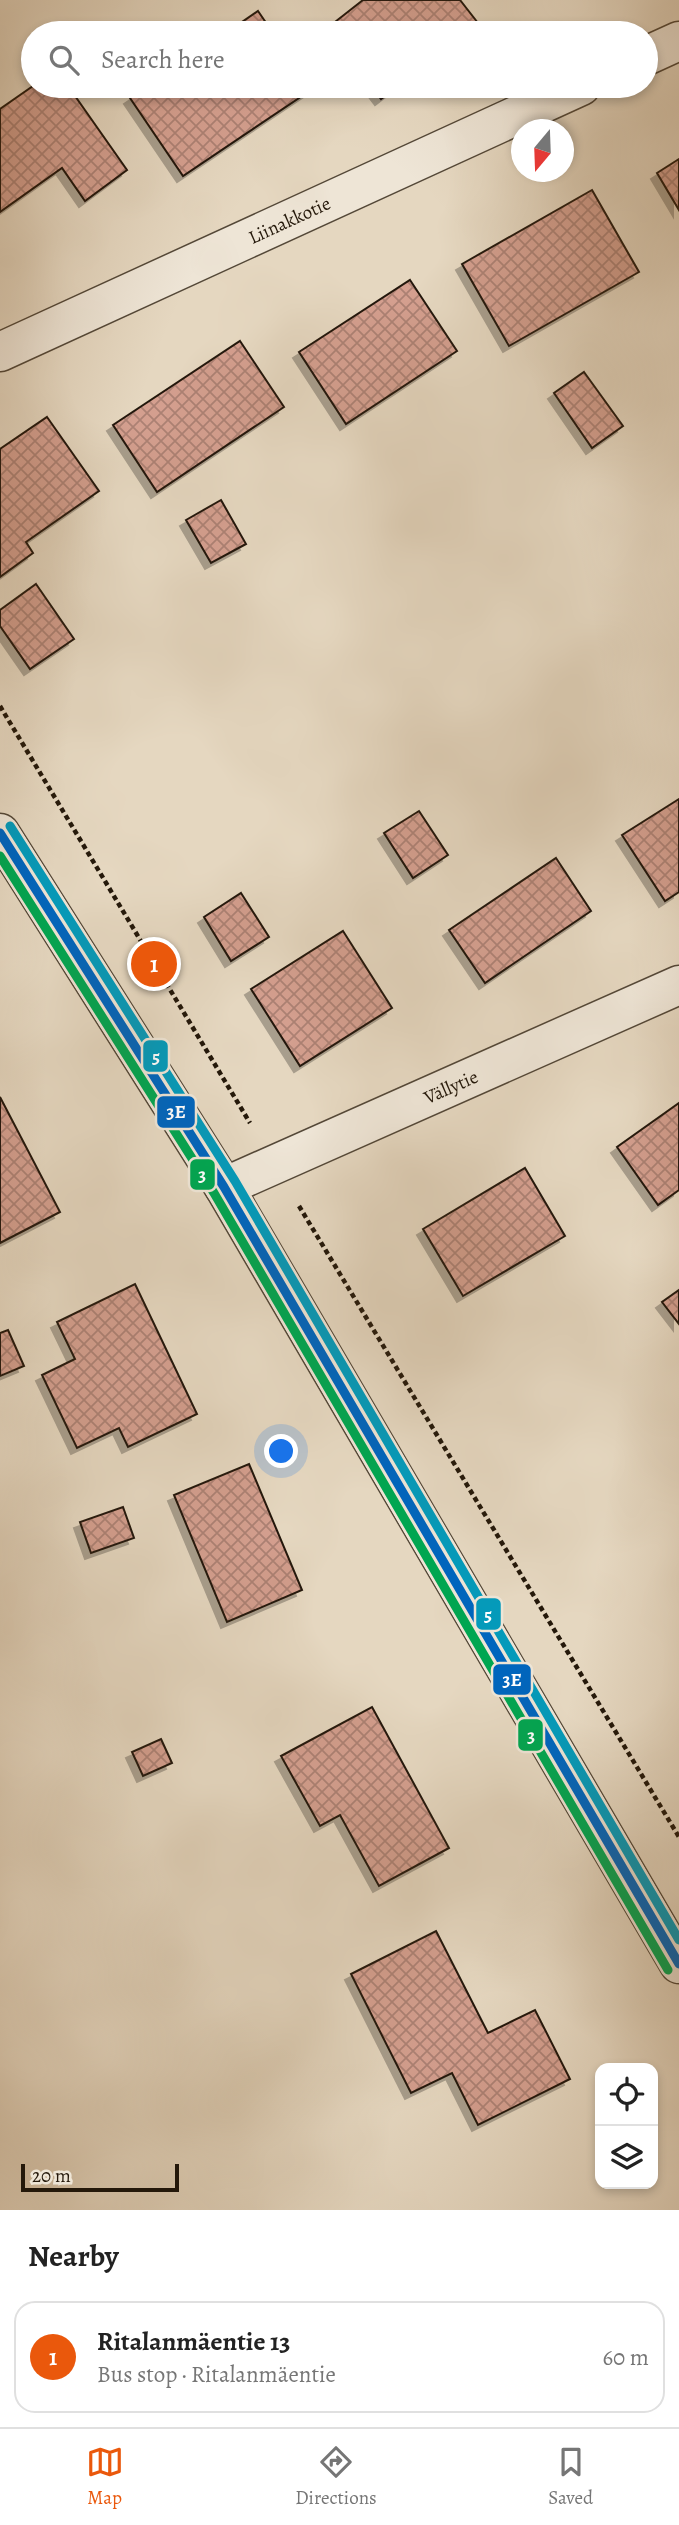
<!DOCTYPE html>
<html lang="en">
<head>
<meta charset="utf-8">
<style>
	:root { --surface:#fff; --page:#f6f6f6; --text:#222; --muted:#767676; --line:#e0e0e0; --accent:#ea580c }
	body { margin:0; font-family:Alegreya,serif; background:var(--page); color:var(--text) }
	.controls { position:absolute; right:21px; bottom:21px; display:grid; overflow:hidden; border-radius:14px; box-shadow:0 4px 10px #0003 }
	.controls button { width:63px; height:63px; display:grid; place-items:center; padding:0; border:0; border-bottom:2px solid var(--line); background:var(--surface); color:var(--text); font:35px sans-serif }
	.compass { position:absolute; left:511px; top:119px; width:63px; height:63px; border-radius:50%; background:var(--surface); box-shadow:0 4px 10px #0003; rotate:199deg }
	.scale { position:absolute; left:21px; bottom:18px; width:158px; box-sizing:border-box; padding-left:7px; border:4px solid #24180a; border-top:0; font-size:19px; line-height:24px; white-space:nowrap; color:#24180a; -webkit-text-stroke:5px #eee5d6; paint-order:stroke }
	.you { position:absolute; left:282px; top:1452px; width:24px; height:24px; margin:-18px; border:5px solid #fff; border-radius:50%; background:#1a73e8; box-shadow:0 0 0 10px #1a73e833 }
	.badge { display:grid; place-items:center; width:46px; height:46px; border-radius:50%; background:var(--accent); color:#fff; font-size:23px; font-weight:700 }
	.pin { position:absolute; translate:-50% -50%; border:4px solid #fff; box-shadow:0 2px 7px #0006 }
	.list { margin:0; padding:0; list-style:none }
	h2 { display:flex; justify-content:space-between; align-items:center; height:91px; margin:0; padding:0 28px; font-size:30px }
	h2 small { font-size:23px; font-weight:400; color:var(--muted) }
	.list li { display:grid; grid-template-columns:46px 1fr auto; gap:21px; align-items:center; box-sizing:border-box; height:112px; margin:0 14px 14px; padding:0 14px; border:2px solid var(--line); border-radius:21px }
	.list b { display:block; font-size:26px; white-space:nowrap }
	.list p { margin:0; font-size:23px; white-space:nowrap; color:var(--muted) }
	.list em { font-size:23px; font-style:normal; color:var(--muted) }
	.icon { flex:none; width:38px; height:38px; fill:none; stroke:currentColor; stroke-width:2; stroke-linecap:round; stroke-linejoin:round }
	.map { position:relative; flex:none; width:679px; height:2210px; overflow:hidden }
	.search { position:absolute; background:var(--surface); box-shadow:0 4px 10px #0003; left:21px; right:21px; top:21px; height:77px; display:flex; align-items:center; gap:18px; box-sizing:border-box; padding:0 24px; border-radius:38px; color:var(--muted); font-size:26px }
	.sheet { height:217px; background:var(--surface) }
	nav { display:flex; justify-content:space-around; align-items:center; box-sizing:border-box; height:98px; border-top:2px solid var(--line); background:var(--surface); font-size:19px; color:var(--muted) }
	nav a { display:grid; justify-items:center; gap:4px }
	nav .on { color:var(--accent) }
	.map>svg:first-child { display:block }
	.building { fill:url(#building-cross-hatch); stroke:#24180a; stroke-width:2; filter:url(#shadow) }
	.lines { fill:none; stroke-linecap:round; stroke-linejoin:round }
	.minor-casing { stroke:#544838; stroke-width:41 }
	.path { stroke:#24180a; stroke-width:4.5; stroke-dasharray:5 3.5; stroke-linecap:butt }
	.minor { stroke:#eee5d6; stroke-width:38 }
	.bus-1-casing { stroke:#eee5d6; stroke-width:14 }
	.bus-2-casing { stroke:#eee5d6; stroke-width:14 }
	.bus-3-casing { stroke:#eee5d6; stroke-width:14 }
	.bus-1 { stroke:#0065bd; stroke-width:9 }
	.bus-2 { stroke:#00a651; stroke-width:9 }
	.bus-3 { stroke:#049aba; stroke-width:9 }
	.labels { text-anchor:middle; stroke-width:6; stroke-linejoin:round; paint-order:stroke }
	.street-label { font-size:19px; fill:#24180a; stroke:#eee5d6 }
	.line-badge { stroke:#eee5d6; stroke-width:2.5 }
	.badge-label { font-size:19px; text-anchor:middle; font-weight:bold; fill:#fff }
</style>
</head>
<body>
<div class="map">
<svg width="679" height="2210" viewBox="0 0 679 2210">
	<defs>
		<pattern id="building-cross-hatch" width="8" height="8" patternUnits="userSpaceOnUse" patternTransform="scale(1.75)"><rect width="8" height="8" fill="#d49f8f"/><path d="M0 0l8 8M0 8l8-8" fill="none" stroke="#ac8173"/></pattern>
		<filter id="shadow"><feDropShadow dx="-6" dy="6" stdDeviation="0" flood-color="#0004"/></filter>
	</defs>
	<rect width="100%" height="100%" fill="#e5d7c0"/>
	<filter id="stains"><feTurbulence type="fractalNoise" baseFrequency=".00286" numOctaves="4"/><feColorMatrix values="0 0 0 0 .2 0 0 0 0 .09 0 0 0 0 .02 0 0 0 .5 -.17"/></filter>
	<radialGradient id="worn" r=".72"><stop offset=".6" stop-color="#630" stop-opacity="0"/><stop offset="1" stop-color="#630" stop-opacity=".3"/></radialGradient>
	<g class="building">
		<polygon points="363,0 460,0 478,23 466,33 330,33 326,29"/>
		<polygon points="258,11 273,33 226,33"/>
		<polygon points="33,86 68,86 127,170 85,201 62,168 0,212 0,109"/>
		<polygon points="148,86 308,86 311,90 183,176 130,98"/>
		<polygon points="371,86 398,86 381,99"/>
		<polygon points="679,159 679,210 657,173"/>
		<polygon points="592,190 639,272 509,346 462,264"/>
		<polygon points="410,280 457,351 346,424 299,352"/>
		<polygon points="240,341 284,407 157,492 113,425"/>
		<polygon points="584,372 623,426 592,448 554,393"/>
		<polygon points="47,417 99,491 26,542 33,553 0,577 0,449"/>
		<polygon points="221,500 246,544 211,563 186,520"/>
		<polygon points="36,584 74,639 30,669 0,626 0,610"/>
		<polygon points="679,799 679,892 665,901 622,835"/>
		<polygon points="419,811 448,855 413,878 384,833"/>
		<polygon points="556,858 591,911 485,983 449,930"/>
		<polygon points="241,893 269,937 231,961 204,917"/>
		<polygon points="343,931 392,1008 300,1066 251,989"/>
		<polygon points="0,1097 60,1212 0,1243"/>
		<polygon points="679,1103 679,1190 658,1205 617,1147"/>
		<polygon points="525,1168 565,1236 463,1296 423,1229"/>
		<polygon points="135,1284 197,1414 128,1447 119,1428 77,1448 42,1375 75,1359 57,1322"/>
		<polygon points="679,1290 679,1324 662,1302"/>
		<polygon points="8,1330 24,1366 0,1376 0,1333"/>
		<polygon points="249,1464 302,1590 227,1622 174,1495"/>
		<polygon points="123,1507 134,1538 91,1553 80,1522"/>
		<polygon points="372,1707 449,1848 379,1886 340,1815 320,1826 281,1756"/>
		<polygon points="161,1739 172,1763 143,1776 132,1752"/>
		<polygon points="436,1931 488,2033 535,2010 570,2079 478,2125 452,2073 411,2093 351,1974"/>
	</g>
	<g class="lines">
		<defs>
			<g id="minor">
				<polyline points="646,56 679,41"/>
				<path id="s1" d="M0 352 581 86"/>
				<polyline points="0,833 224,1187 679,1964"/>
				<path id="s2" d="M224 1187 679 985"/>
			</g>
		</defs>
		<use href="#minor" class="minor-casing"/>
		<g class="path">
			<polyline points="0,706 250,1123"/>
			<polyline points="299,1206 679,1837"/>
		</g>
		<use href="#minor" class="minor"/>
		<defs>
			<polyline id="bus-1" points="0,833 224,1187 679,1964"/>
			<polyline id="bus-2" points="0,856 214,1193 668,1970"/>
			<polyline id="bus-3" points="10,826 235,1181 679,1940"/>
		</defs>
		<use href="#bus-1" class="bus-1-casing"/>
		<use href="#bus-2" class="bus-2-casing"/>
		<use href="#bus-3" class="bus-3-casing"/>
		<use href="#bus-1" class="bus-1"/>
		<use href="#bus-2" class="bus-2"/>
		<use href="#bus-3" class="bus-3"/>
	</g>
	<g class="labels">
		<g class="street-label">
			<text dy="7" stroke="none"><textPath href="#s1" startOffset="318">Liinakkotie</textPath></text>
			<text dy="7" stroke="none"><textPath href="#s2" startOffset="248">Vällytie</textPath></text>
		</g>
	</g>
	<g class="line-badge">
		<rect x="142" y="1039" width="27" height="34" rx="7" fill="#049aba"/>
		<rect x="156" y="1095" width="40" height="34" rx="7" fill="#0065bd"/>
		<rect x="189" y="1158" width="27" height="33" rx="7" fill="#00a651"/>
		<rect x="475" y="1597" width="27" height="34" rx="7" fill="#049aba"/>
		<rect x="492" y="1663" width="40" height="33" rx="7" fill="#0065bd"/>
		<rect x="517" y="1718" width="27" height="34" rx="7" fill="#00a651"/>
	</g>
	<g class="badge-label">
		<text x="156" y="1063">5</text>
		<text x="176" y="1118">3E</text>
		<text x="202" y="1181">3</text>
		<text x="488" y="1621">5</text>
		<text x="512" y="1686">3E</text>
		<text x="531" y="1742">3</text>
	</g>
	<rect width="100%" height="100%" filter="url(#stains)"/>
	<rect width="100%" height="100%" fill="url(#worn)"/>
</svg>
<div class="controls">
<button><svg class="icon" aria-label="locate" viewBox="0 0 24 24"><circle cx="12" cy="12" r="6"/><path d="M12 2v4M12 18v4M2 12h4M18 12h4"/></svg></button>
<button><svg class="icon" aria-label="layers" viewBox="0 0 24 24"><path d="M12 4l9 5-9 5-9-5zM3 14l9 5 9-5"/></svg></button>
</div>
<svg class="compass" viewBox="-18 -18 36 36"><path d="M0-13l5 13h-10z" fill="#e53935"/><path d="M0 13l5-13h-10z" fill="#767676"/></svg>
<div class="scale">20 m</div>
<div class="you"></div>
<div class="pin badge" style="left:154px;top:964px">1</div>
<div class="search"><svg class="icon" aria-label="search" viewBox="0 0 24 24"><circle cx="10" cy="10" r="6"/><path d="M15 15l6 6"/></svg>Search here</div>
</div>
<section class="sheet">
<h2>Nearby<small></small></h2>
<ul class="list">
<li><span class="badge">1</span><div><b>Ritalanmäentie 13</b><p>Bus stop · Ritalanmäentie</p></div><em>60 m</em></li>
</ul>
</section>
<nav>
<a class="on"><svg class="icon" aria-label="map" viewBox="0 0 24 24"><path d="M3 6l6-2 6 2 6-2v14l-6 2-6-2-6 2zM9 4v14M15 6v14"/></svg>Map</a>
<a><svg class="icon" aria-label="directions" viewBox="0 0 24 24"><path d="M12 3l9 9-9 9-9-9zM9 14v-3h6M13 9l2 2-2 2"/></svg>Directions</a>
<a><svg class="icon" aria-label="saved" viewBox="0 0 24 24"><path d="M7 4h10v16l-5-4-5 4z"/></svg>Saved</a>
</nav>
</body>
</html>
